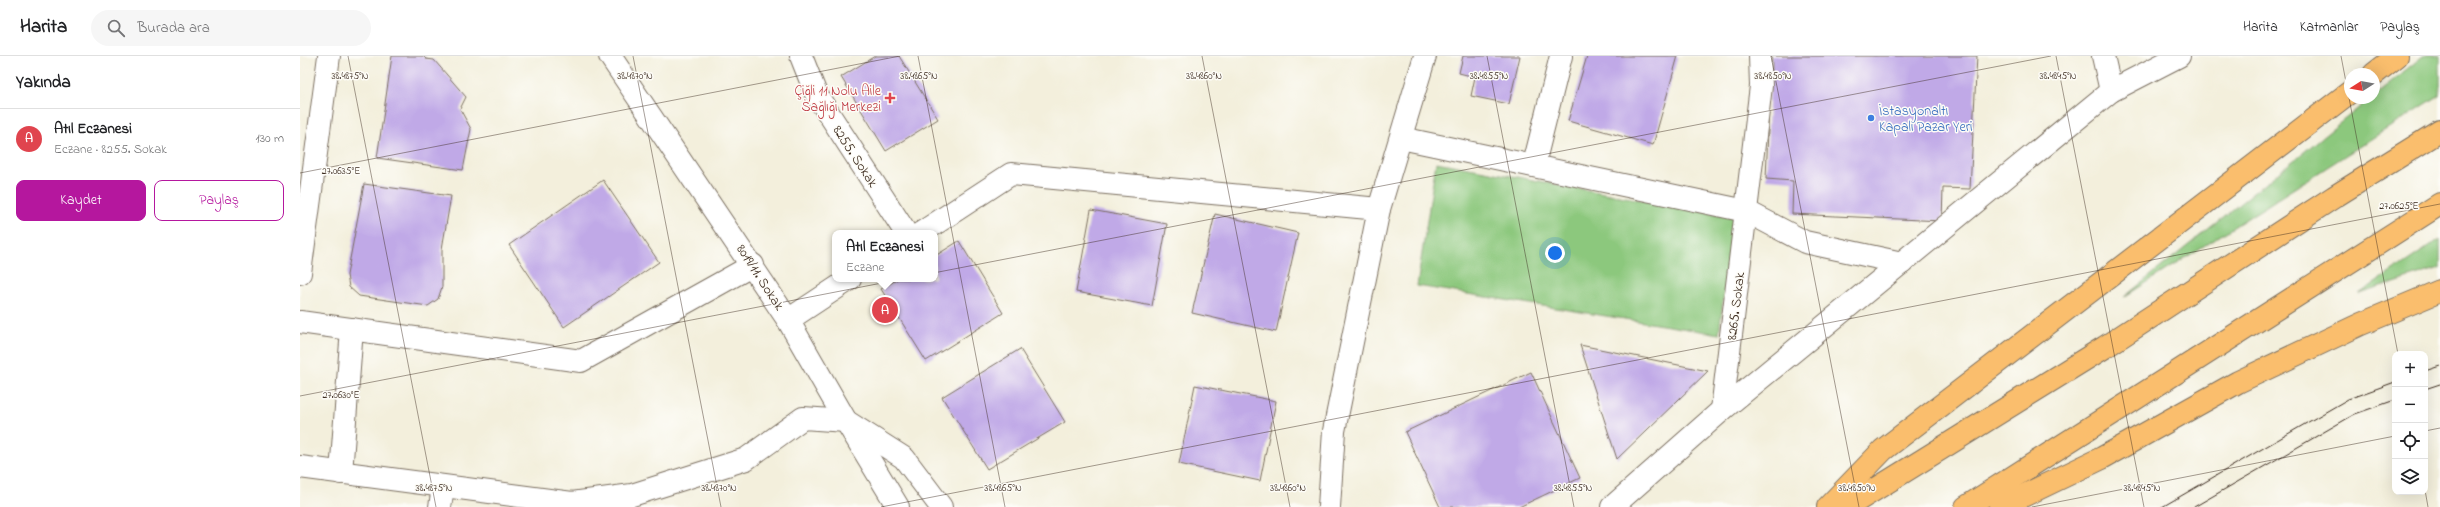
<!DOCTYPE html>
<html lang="tr">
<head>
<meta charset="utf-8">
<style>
	:root { --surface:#fff; --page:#f6f6f6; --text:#202124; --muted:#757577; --line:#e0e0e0; --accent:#b5179e }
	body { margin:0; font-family:"Indie Flower",sans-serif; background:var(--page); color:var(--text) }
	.controls { position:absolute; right:12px; bottom:12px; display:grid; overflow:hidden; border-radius:8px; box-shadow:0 4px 16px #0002 }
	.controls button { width:36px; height:36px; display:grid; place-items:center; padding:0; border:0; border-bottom:1px solid var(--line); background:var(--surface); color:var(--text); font:20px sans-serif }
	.compass { position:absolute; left:2044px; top:12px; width:36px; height:36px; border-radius:50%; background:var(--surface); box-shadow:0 4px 16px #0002; rotate:259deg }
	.you { position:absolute; left:1255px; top:197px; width:14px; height:14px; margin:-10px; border:3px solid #fff; border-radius:50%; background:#1a73e8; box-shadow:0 0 0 6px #1a73e833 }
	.badge { display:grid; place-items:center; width:26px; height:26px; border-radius:50%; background:var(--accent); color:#fff; font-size:13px; font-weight:700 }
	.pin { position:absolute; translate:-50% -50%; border:2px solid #fff; box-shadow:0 1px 4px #0006 }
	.popup { position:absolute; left:532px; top:174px; width:106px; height:52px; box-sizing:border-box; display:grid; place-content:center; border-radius:8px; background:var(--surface); filter:drop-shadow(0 1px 3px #0005); font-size:13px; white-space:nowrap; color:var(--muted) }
	.popup b { font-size:15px; color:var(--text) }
	.popup::after { content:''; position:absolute; left:50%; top:100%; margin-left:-8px; border:8px solid transparent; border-top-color:var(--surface) }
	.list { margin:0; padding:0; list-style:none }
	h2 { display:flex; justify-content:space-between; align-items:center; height:52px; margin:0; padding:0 16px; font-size:17px }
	h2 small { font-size:13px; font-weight:400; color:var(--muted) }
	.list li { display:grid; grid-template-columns:26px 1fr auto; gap:12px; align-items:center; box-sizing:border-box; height:60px; padding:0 16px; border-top:1px solid var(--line) }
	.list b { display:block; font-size:15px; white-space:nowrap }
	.list p { margin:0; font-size:13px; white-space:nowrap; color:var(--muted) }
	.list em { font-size:13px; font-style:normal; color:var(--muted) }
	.actions { display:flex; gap:8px; padding:12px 16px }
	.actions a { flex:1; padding:9px 0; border:1px solid var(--accent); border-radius:8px; text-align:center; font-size:14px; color:var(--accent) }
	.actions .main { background:var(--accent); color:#fff }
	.icon { flex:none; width:22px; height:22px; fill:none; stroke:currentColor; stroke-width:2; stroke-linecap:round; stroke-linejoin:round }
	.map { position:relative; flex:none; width:2140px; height:451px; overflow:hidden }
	header { display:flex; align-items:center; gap:24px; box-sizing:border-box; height:56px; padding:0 20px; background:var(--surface); border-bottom:1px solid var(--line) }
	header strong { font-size:19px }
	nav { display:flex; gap:22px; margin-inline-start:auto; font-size:14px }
	.search { width:280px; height:36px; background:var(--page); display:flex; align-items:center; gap:10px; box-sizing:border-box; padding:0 14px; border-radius:22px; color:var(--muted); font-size:15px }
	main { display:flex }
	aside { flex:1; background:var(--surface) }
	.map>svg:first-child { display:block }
	.green { fill:#8cc87d; stroke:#64794e }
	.building { fill:#c0a9e7 }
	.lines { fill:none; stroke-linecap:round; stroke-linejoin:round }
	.minor-casing { stroke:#7b6f60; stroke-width:24 }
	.major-casing { stroke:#7b6f60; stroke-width:24 }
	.minor { stroke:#fff; stroke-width:22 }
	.major { stroke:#fabe6d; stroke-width:22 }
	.tram { stroke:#3b2a1e; stroke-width:1 }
	.ticks { fill:none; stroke:#3b2a1e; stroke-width:1; stroke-opacity:0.45 }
	.health-dot { fill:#e0444e; stroke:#fdfcf7; stroke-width:1.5 }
	.shop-dot { fill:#3f7fe0; stroke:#fdfcf7; stroke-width:1.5 }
	.labels { text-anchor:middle; stroke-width:3; stroke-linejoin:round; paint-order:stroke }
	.health-label { font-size:14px; fill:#be3a42; stroke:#fdfcf7; text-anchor:end }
	.shop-label { font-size:14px; fill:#366cbe; stroke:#fdfcf7; text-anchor:start }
	.street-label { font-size:14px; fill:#3b2a1e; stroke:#fdfcf7 }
	.ticks-label { font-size:10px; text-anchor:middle; fill:#3b2a1e; stroke:#fdfcf7; stroke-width:3; stroke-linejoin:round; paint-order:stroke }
</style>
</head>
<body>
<header>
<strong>Harita</strong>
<div class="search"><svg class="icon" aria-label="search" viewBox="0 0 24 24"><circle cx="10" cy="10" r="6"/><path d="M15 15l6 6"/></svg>Burada ara</div>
<nav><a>Harita</a><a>Katmanlar</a><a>Paylaş</a></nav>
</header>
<main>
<aside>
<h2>Yakında<small></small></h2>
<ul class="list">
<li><span class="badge" style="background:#e0444e">A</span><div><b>Atıl Eczanesi</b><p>Eczane · 8255. Sokak</p></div><em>130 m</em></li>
</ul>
<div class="actions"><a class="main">Kaydet</a><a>Paylaş</a></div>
</aside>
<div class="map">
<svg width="2140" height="451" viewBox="0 0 2140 451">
	<rect width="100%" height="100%" fill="#fdfcf7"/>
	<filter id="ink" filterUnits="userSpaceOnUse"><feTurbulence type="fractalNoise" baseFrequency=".025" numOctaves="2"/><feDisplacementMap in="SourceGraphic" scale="8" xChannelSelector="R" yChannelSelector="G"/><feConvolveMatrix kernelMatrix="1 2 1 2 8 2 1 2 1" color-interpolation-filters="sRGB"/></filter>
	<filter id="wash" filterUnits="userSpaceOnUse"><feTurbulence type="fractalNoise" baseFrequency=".012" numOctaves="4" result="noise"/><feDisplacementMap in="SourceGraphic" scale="16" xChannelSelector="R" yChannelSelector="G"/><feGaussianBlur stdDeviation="0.9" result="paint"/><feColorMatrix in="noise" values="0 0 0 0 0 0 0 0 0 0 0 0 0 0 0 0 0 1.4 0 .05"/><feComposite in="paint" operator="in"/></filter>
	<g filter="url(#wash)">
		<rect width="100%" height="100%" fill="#f3efdc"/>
		<g class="green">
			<polygon points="2123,0 2140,0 2140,39 1824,241"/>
			<polygon points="1136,106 1433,161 1419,278 1117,230"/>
			<polygon points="2140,183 2140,212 2059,238"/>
		</g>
		<g id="blocks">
			<g class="building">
				<polygon points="92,0 123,0 126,3 134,4 166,41 160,53 171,73 163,114 77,102"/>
				<polygon points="575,0 599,0 638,63 586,95 541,21"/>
				<polygon points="1163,0 1220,0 1209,48 1171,40 1175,21 1159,17"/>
				<polygon points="1287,0 1378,0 1353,89 1268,65"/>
				<polygon points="1471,0 1677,0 1670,133 1643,132 1642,165 1492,158 1493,125 1466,123"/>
				<polygon points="303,124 359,206 264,271 209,189"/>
				<polygon points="64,128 151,140 142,193 142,231 138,243 128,250 59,240 49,231 47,219"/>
				<polygon points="791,154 867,168 852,250 776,236"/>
				<polygon points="915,158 998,177 976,276 892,257"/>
				<polygon points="659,185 703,257 626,305 581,233 598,223 635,223 635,200"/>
				<polygon points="1280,289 1408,315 1317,403"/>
				<polygon points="720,293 765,366 687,413 642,341"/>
				<polygon points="1231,316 1280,422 1219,451 1140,451 1105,376"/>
				<polygon points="895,329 976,345 960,425 879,408"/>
			</g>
		</g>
	</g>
	<g filter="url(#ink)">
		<use href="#blocks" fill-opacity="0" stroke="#7b6f60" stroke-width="1"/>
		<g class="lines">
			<defs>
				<g id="minor">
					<polyline points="310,0 488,264 546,365 598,451"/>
					<polyline points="501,0 516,38 606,177"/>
					<polyline points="1803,0 1811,35"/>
					<polyline points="1101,82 1446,155 1505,186 1602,207"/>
					<polyline points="1234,108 1261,0"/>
					<polyline points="621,177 711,118 1079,153"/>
					<polyline points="0,217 29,0"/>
					<polyline points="488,264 550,223"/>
					<polyline points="0,266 281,305 453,209"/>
					<polyline points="1422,354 1461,30 1460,0"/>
					<polyline points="0,411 272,447 332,439 446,403 503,362 546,365 604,402 641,451"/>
					<polyline points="41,417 52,273"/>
					<polyline points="140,451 143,431"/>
					<polyline points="1029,451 1034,375 1079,153 1125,0"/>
					<polyline points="1312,451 1422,354 1811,35 1879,0"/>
				</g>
				<g id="major">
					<polyline points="2074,18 2097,0"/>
					<polyline points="1528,451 1583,394 2050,36"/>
					<polyline points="1547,451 1805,291 2034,141 2140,75"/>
					<polyline points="1666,451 2140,148"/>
					<polyline points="1700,451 1802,402 1938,326 2061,268 2140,235"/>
				</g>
			</defs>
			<use href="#minor" class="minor-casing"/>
			<use href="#major" class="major-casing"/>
			<use href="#minor" class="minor"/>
			<use href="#major" class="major"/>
			<g class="tram">
				<polyline points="2125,315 2140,310"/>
				<polyline points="2125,333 2140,328"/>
				<polyline points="1862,451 2048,343 2095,326"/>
				<polyline points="1894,451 2055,358 2095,344"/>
			</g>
		</g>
	</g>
	<path class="ticks" d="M48 0 136 451M333 0 421 451M618 0 705 451M902 0 990 451M1187 0 1274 451M1471 0 1559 451M1756 0 1844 451M2041 0 2098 298M0 117 600 0M0 340 1751 0M2125 375 2140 372M2125 434 2128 451M581 451 2140 148M1732 451 2095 380"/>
	<path class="health-dot" d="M588 36h4v4h4v4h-4v4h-4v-4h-4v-4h4z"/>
	<circle class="shop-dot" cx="1571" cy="62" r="4"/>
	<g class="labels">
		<g class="health-label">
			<text x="581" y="39">Çiğli 11 Nolu Aile<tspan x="581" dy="16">Sağlığı Merkezi</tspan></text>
		</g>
		<g class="shop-label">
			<text x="1579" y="59">İstasyonaltı<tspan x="1579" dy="16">Kapalı Pazar Yeri</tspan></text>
		</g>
		<g class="street-label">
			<text transform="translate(556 100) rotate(57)" y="5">8255. Sokak</text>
			<text transform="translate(461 221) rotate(57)" y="5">8019/11. Sokak</text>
			<text transform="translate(1435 250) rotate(-83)" y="5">8265. Sokak</text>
		</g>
	</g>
	<g class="ticks-label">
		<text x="50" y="23">38.4875°N</text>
		<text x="335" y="23">38.4870°N</text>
		<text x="619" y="23">38.4865°N</text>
		<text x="1189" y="23">38.4855°N</text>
		<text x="1473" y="23">38.4850°N</text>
		<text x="1758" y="23">38.4845°N</text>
		<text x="904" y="23">38.4860°N</text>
		<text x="41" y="118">27.0635°E</text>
		<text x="2099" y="153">27.0625°E</text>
		<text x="41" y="342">27.0630°E</text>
		<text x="134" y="435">38.4875°N</text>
		<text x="419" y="435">38.4870°N</text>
		<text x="703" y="435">38.4865°N</text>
		<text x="988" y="435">38.4860°N</text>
		<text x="1273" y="435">38.4855°N</text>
		<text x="1557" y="435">38.4850°N</text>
		<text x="1842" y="435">38.4845°N</text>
	</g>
</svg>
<div class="controls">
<button>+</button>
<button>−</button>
<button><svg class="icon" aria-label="locate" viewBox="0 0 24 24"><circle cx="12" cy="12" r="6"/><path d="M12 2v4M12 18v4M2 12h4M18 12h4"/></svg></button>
<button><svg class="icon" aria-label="layers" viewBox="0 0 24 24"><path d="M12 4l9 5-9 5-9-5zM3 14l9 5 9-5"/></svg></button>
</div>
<svg class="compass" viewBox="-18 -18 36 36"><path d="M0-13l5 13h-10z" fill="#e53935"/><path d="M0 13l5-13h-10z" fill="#757577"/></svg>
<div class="you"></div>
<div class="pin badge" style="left:585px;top:254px;background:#e0444e">A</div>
<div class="popup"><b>Atıl Eczanesi</b>Eczane</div>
</div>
</main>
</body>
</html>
